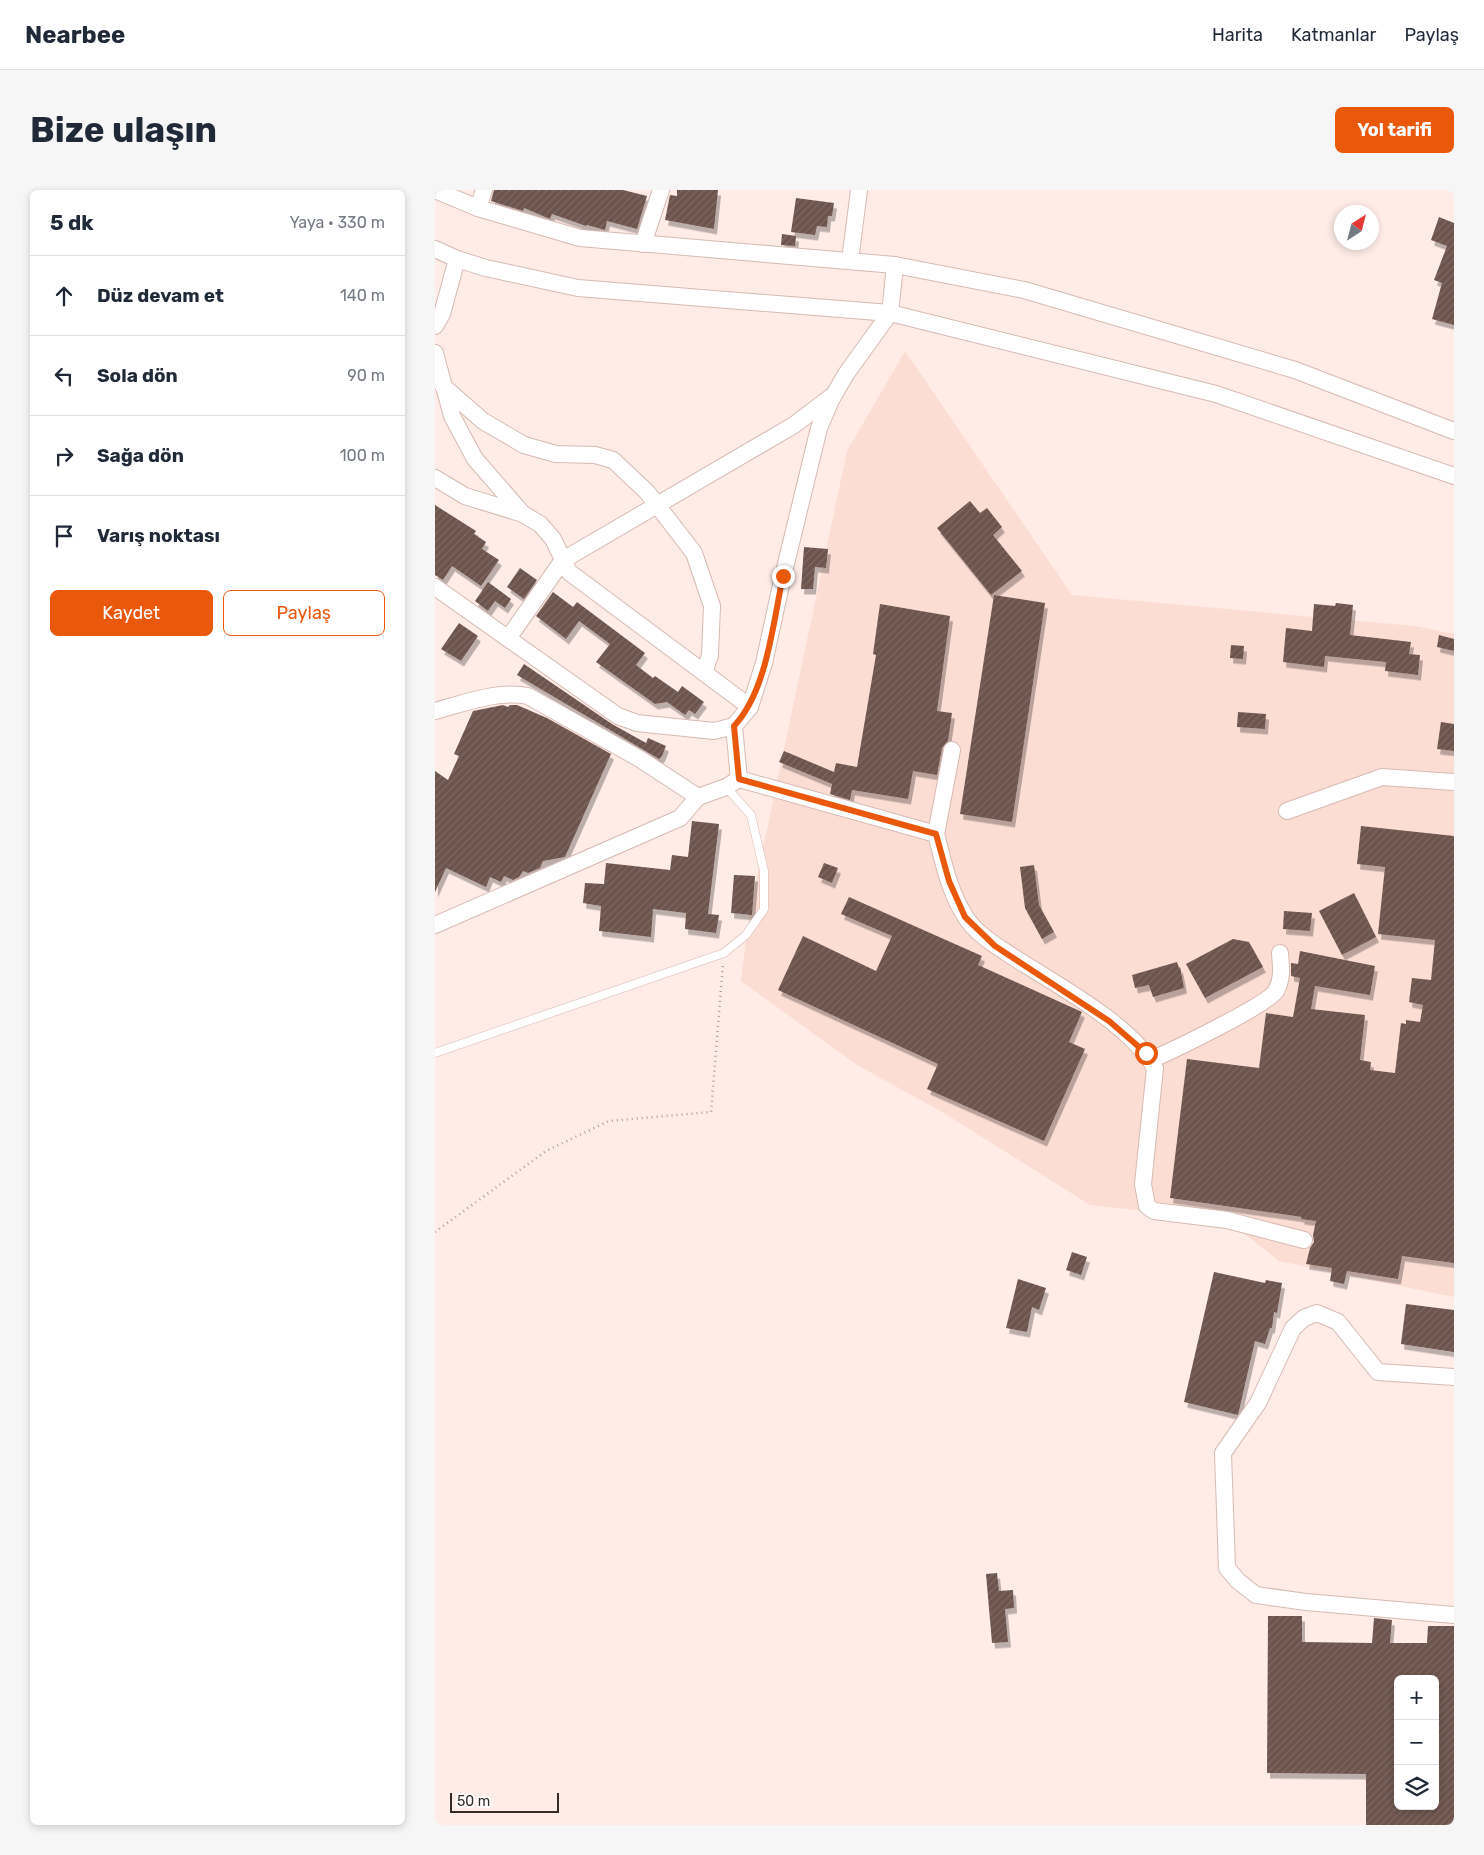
<!DOCTYPE html>
<html lang="tr">
<head>
<meta charset="utf-8">
<style>
	:root { --surface:#fff; --page:#f6f6f7; --text:#1f2937; --muted:#747a83; --line:#e0e1e3; --accent:#ea580c }
	body { margin:0; font-family:Rubik,sans-serif; background:var(--page); color:var(--text) }
	.controls { position:absolute; right:15px; bottom:15px; display:grid; overflow:hidden; border-radius:8px; box-shadow:0 2px 8px #0003 }
	.controls button { width:45px; height:45px; display:grid; place-items:center; padding:0; border:0; border-bottom:1px solid var(--line); background:var(--surface); color:var(--text); font:25px sans-serif }
	.compass { position:absolute; left:899px; top:15px; width:45px; height:45px; border-radius:50%; background:var(--surface); box-shadow:0 2px 8px #0003; rotate:36deg }
	.scale { position:absolute; left:15px; bottom:12px; width:109px; box-sizing:border-box; padding-left:5px; border:2px solid #352a27; border-top:0; font-size:14px; line-height:18px; white-space:nowrap; color:#352a27; -webkit-text-stroke:4px #fff; paint-order:stroke }
	.stop { position:absolute; width:15px; height:15px; margin:-11px; border:4px solid #ea580c; border-radius:50%; background:#fff }
	.stop.end { background:#ea580c; border-color:#fff; box-shadow:0 1px 5px #0008 }
	.list { margin:0; padding:0; list-style:none }
	h2 { display:flex; justify-content:space-between; align-items:center; height:65px; margin:0; padding:0 20px; font-size:21px }
	h2 small { font-size:16px; font-weight:400; color:var(--muted) }
	.list li { display:grid; grid-template-columns:32px 1fr auto; gap:15px; align-items:center; box-sizing:border-box; height:80px; padding:0 20px; border-top:1px solid var(--line) }
	.list b { display:block; font-size:19px; white-space:nowrap }
	.list em { font-size:16px; font-style:normal; color:var(--muted) }
	.actions { display:flex; gap:10px; padding:15px 20px }
	.actions a { flex:1; padding:11px 0; border:1px solid var(--accent); border-radius:8px; text-align:center; font-size:18px; color:var(--accent) }
	.actions .main { background:var(--accent); color:#fff }
	.icon { flex:none; width:28px; height:28px; fill:none; stroke:currentColor; stroke-width:2; stroke-linecap:round; stroke-linejoin:round }
	.map { position:relative; flex:none; width:1019px; height:1635px; overflow:hidden; border-radius:8px }
	header { display:flex; align-items:center; gap:30px; box-sizing:border-box; height:70px; padding:0 25px; background:var(--surface); border-bottom:1px solid var(--line) }
	header strong { font-size:24px }
	nav { display:flex; gap:28px; margin-inline-start:auto; font-size:18px }
	.intro { display:flex; align-items:center; justify-content:space-between; box-sizing:border-box; height:120px; padding:0 30px }
	h1 { margin:0; font-size:35px }
	.button { padding:12px 22px; border-radius:8px; background:var(--accent); color:#fff; font-size:18px; font-weight:700 }
	main { display:flex; gap:30px; padding:0 30px }
	aside { flex:1; background:var(--surface); border-radius:8px; box-shadow:0 2px 8px #0003 }
	.map>svg:first-child { display:block }
	.built { fill:#fcddd4 }
	.building { fill:url(#building-hatch); fill-rule:evenodd; filter:url(#shadow) }
	.lines { fill:none; stroke-linecap:round; stroke-linejoin:round }
	.lane-casing { stroke:#d7bab2; stroke-width:9 }
	.street-casing { stroke:#d7bab2; stroke-width:18 }
	.path { stroke:#ae9e9a; stroke-width:2.5; stroke-dasharray:1 4; stroke-linecap:butt }
	.lane { stroke:#fff; stroke-width:8 }
	.street { stroke:#fff; stroke-width:16 }
	.route { stroke:#ea580c; stroke-width:6 }
</style>
</head>
<body>
<header>
<strong>Nearbee</strong>
<nav><a>Harita</a><a>Katmanlar</a><a>Paylaş</a></nav>
</header>
<div class="intro"><h1>Bize ulaşın</h1><a class="button">Yol tarifi</a></div>
<main>
<aside>
<h2>5 dk<small>Yaya · 330 m</small></h2>
<ul class="list">
<li><svg class="icon" aria-label="ahead" viewBox="0 0 24 24"><path d="M12 20V5M6 11l6-6 6 6"/></svg><div><b>Düz devam et</b></div><em>140 m</em></li>
<li><svg class="icon" aria-label="left" viewBox="0 0 24 24"><path d="M17 20v-9H6M10 6l-5 5 5 5"/></svg><div><b>Sola dön</b></div><em>90 m</em></li>
<li><svg class="icon" aria-label="right" viewBox="0 0 24 24"><path d="M7 20v-9h11M14 6l5 5-5 5"/></svg><div><b>Sağa dön</b></div><em>100 m</em></li>
<li><svg class="icon" aria-label="arrive" viewBox="0 0 24 24"><path d="M6 21V4h12l-3 4 3 4H6"/></svg><div><b>Varış noktası</b></div></li>
</ul>
<div class="actions"><a class="main">Kaydet</a><a>Paylaş</a></div>
</aside>
<div class="map">
<svg width="1019" height="1635" viewBox="0 0 1019 1635">
	<defs>
		<pattern id="building-hatch" width="6" height="6" patternUnits="userSpaceOnUse" patternTransform="scale(1.25)"><rect width="6" height="6" fill="#6d544d"/><path d="M-1 1l2-2M0 6l6-6M5 7l2-2" fill="none" stroke="#7e6964"/></pattern>
		<filter id="shadow"><feDropShadow dx="3" dy="5.5" stdDeviation="0" flood-color="#0004"/></filter>
	</defs>
	<rect width="100%" height="100%" fill="#ffece7"/>
	<polygon class="built" points="470,161 637,405 980,436 1019,444 1019,1107 844,1071 792,1030 655,1015 509,923 422,875 306,791 315,720 412,261"/>
	<g class="building">
		<polygon points="59,0 188,0 212,6 202,39 172,31 170,40 152,35 151,36 117,24 115,29 89,18 88,21 56,11"/>
		<polygon points="242,0 283,0 279,39 230,30 235,5 242,6"/>
		<polygon points="361,8 399,13 397,26 393,26 392,37 382,36 380,45 356,42"/>
		<polygon points="1004,27 1019,33 1019,135 997,129 1007,93 999,90 1012,56 996,50"/>
		<polygon points="347,44 361,46 360,56 346,55"/>
		<polygon points="535,311 545,323 552,318 567,337 558,345 587,381 556,405 502,338"/>
		<polygon points="0,315 41,341 39,344 51,352 47,359 64,370 46,396 17,376 8,390 0,385"/>
		<polygon points="369,357 393,359 391,378 380,377 378,399 366,399"/>
		<polygon points="85,378 102,390 89,409 72,397"/>
		<polygon points="53,392 76,409 70,418 60,411 53,421 40,411"/>
		<polygon points="118,402 138,417 142,412 210,463 201,475 218,488 220,486 243,502 247,496 269,512 260,524 254,520 250,525 232,512 220,514 161,472 175,454 144,431 131,449 101,426"/>
		<polygon points="559,405 610,413 577,632 525,624"/>
		<polygon points="901,413 918,415 915,445 976,452 974,464 985,465 983,485 950,481 951,472 890,466 889,477 848,472 851,438 877,441 879,414 900,416"/>
		<polygon points="445,414 515,426 502,521 517,523 513,551 507,558 502,585 478,581 473,609 417,600 415,610 395,604 397,594 344,572 349,561 399,582 401,573 422,577 441,465 438,464"/>
		<polygon points="24,433 43,446 26,471 6,459"/>
		<polygon points="1004,445 1019,449 1019,461 1002,457"/>
		<polygon points="796,455 809,456 808,469 795,468"/>
		<polygon points="89,474 177,534 211,553 213,548 231,556 227,566 224,569 82,485"/>
		<polygon points="68,515 73,517 75,515 82,515 112,528 176,564 130,667 108,671 105,678 93,683 88,681 84,687 78,690 69,686 66,692 55,687 51,697 11,678 0,702 0,581 13,590 24,566 19,564 38,521"/>
		<polygon points="803,522 831,524 830,539 802,537"/>
		<polygon points="1006,532 1019,534 1019,561 1002,559"/>
		<polygon points="257,631 284,634 273,724 284,725 281,743 250,739 251,723 218,719 216,747 164,741 166,716 148,713 150,693 169,694 171,673 235,680 237,665 253,667"/>
		<polygon points="926,636 1019,646 1019,1073 967,1066 963,1089 912,1081 909,1094 895,1091 897,1078 871,1074 875,1058 879,1052 878,1045 881,1031 866,1029 867,1027 735,1008 752,869 824,878 831,823 858,827 865,788 856,786 856,773 863,774 865,761 940,776 935,805 880,796 876,819 930,825 925,870 936,872 935,880 960,883 966,833 971,834 971,830 985,832 988,815 974,812 977,788 996,790 1000,750 943,744 950,677 922,674"/>
		<polygon points="389,673 403,678 397,693 383,687"/>
		<polygon points="599,675 604,715 619,742 607,749 590,718 585,677"/>
		<polygon points="299,685 320,686 317,725 296,723"/>
		<polygon points="919,703 941,747 907,765 884,721"/>
		<polygon points="414,707 547,766 543,775 647,822 634,852 650,859 609,951 492,899 503,874 343,800 368,746 441,781 457,746 406,724"/>
		<polygon points="849,721 877,723 875,741 848,739"/>
		<polygon points="798,749 814,752 828,777 770,808 751,774"/>
		<polygon points="742,772 744,778 745,777 749,798 718,807 714,795 700,798 697,785"/>
		<polygon points="637,1062 652,1067 646,1085 631,1080"/>
		<polygon points="779,1082 830,1093 831,1090 847,1093 842,1123 839,1122 837,1138 835,1138 830,1154 820,1151 803,1225 749,1212"/>
		<polygon points="583,1089 611,1098 604,1120 597,1117 592,1142 571,1138"/>
		<polygon points="971,1114 1019,1120 1019,1162 966,1154"/>
		<polygon points="562,1383 564,1401 578,1400 579,1418 570,1419 573,1452 557,1453 551,1384"/>
		<path d="M833 1426H867V1452L937 1453 939 1428 957 1430 955 1453H992L993 1436H1019V1635H931V1584L832 1583ZM963 1489H1000V1616H963Z"/>
	</g>
	<g class="lines">
		<defs>
			<polyline id="lane" points="0,863 289,763 311,745 329,719 329,681 316,625 291,597"/>
			<g id="street">
				<polyline points="0,0 43,18 145,48 460,75 589,100 860,180 1019,241"/>
				<polyline points="43,18 49,0"/>
				<polyline points="208,54 226,0"/>
				<polyline points="0,59 22,69 51,78 143,98 455,123 781,204 1019,286"/>
				<polyline points="415,71 424,0"/>
				<polyline points="0,136 7,124 22,69"/>
				<polyline points="0,163 17,226 40,269 88,324"/>
				<polyline points="8,196 48,231 89,255 121,264 160,265 178,270 212,302 259,363 277,416 275,465 269,483"/>
				<polyline points="0,288 30,306 88,324 105,334 118,349 134,382 315,517"/>
				<polyline points="0,397 183,526 202,533 279,541 299,536 315,517 329,473 348,386 384,238 396,210 411,184 455,123 460,75"/>
				<polyline points="74,447 128,370 359,235 396,207"/>
				<path d="M0 521C30 513 63 500 93 506L205 569 263 607 291 597 304 589"/>
				<path d="M299 536 304 589 501 644C508 671 514 701 530 726 541 745 565 758 583 770 624 796 696 835 720 878L708 994 712 1016 719 1021 792 1030 869 1050"/>
				<polyline points="852,621 947,587 1019,592"/>
				<polyline points="501,644 517,560"/>
				<polyline points="0,735 245,628 263,607"/>
				<path d="M715 870C735 862 832 815 841 801 848 788 846 777 845 763"/>
				<polyline points="1019,1187 943,1182 903,1132 882,1123 869,1128 858,1138 823,1213 788,1263 792,1378 803,1391 821,1405 871,1412 1019,1425"/>
			</g>
		</defs>
		<use href="#lane" class="lane-casing"/>
		<use href="#street" class="street-casing"/>
		<polyline class="path" points="0,1042 111,961 174,931 276,922 288,774"/>
		<use href="#lane" class="lane"/>
		<use href="#street" class="street"/>
	</g>
	<g class="lines">
		<path class="route" d="M348 386C338 433 332 501 299 536L304 589 501 644 514 691 530 727 560 756 674 831 711 863"/>
	</g>
</svg>
<div class="controls">
<button>+</button>
<button>−</button>
<button><svg class="icon" aria-label="layers" viewBox="0 0 24 24"><path d="M12 4l9 5-9 5-9-5zM3 14l9 5 9-5"/></svg></button>
</div>
<svg class="compass" viewBox="-18 -18 36 36"><path d="M0-13l5 13h-10z" fill="#e53935"/><path d="M0 13l5-13h-10z" fill="#747a83"/></svg>
<div class="scale">50 m</div>
<div class="stop" style="left:711px;top:863px"></div>
<div class="stop end" style="left:348px;top:386px"></div>
</div>
</main>
</body>
</html>
